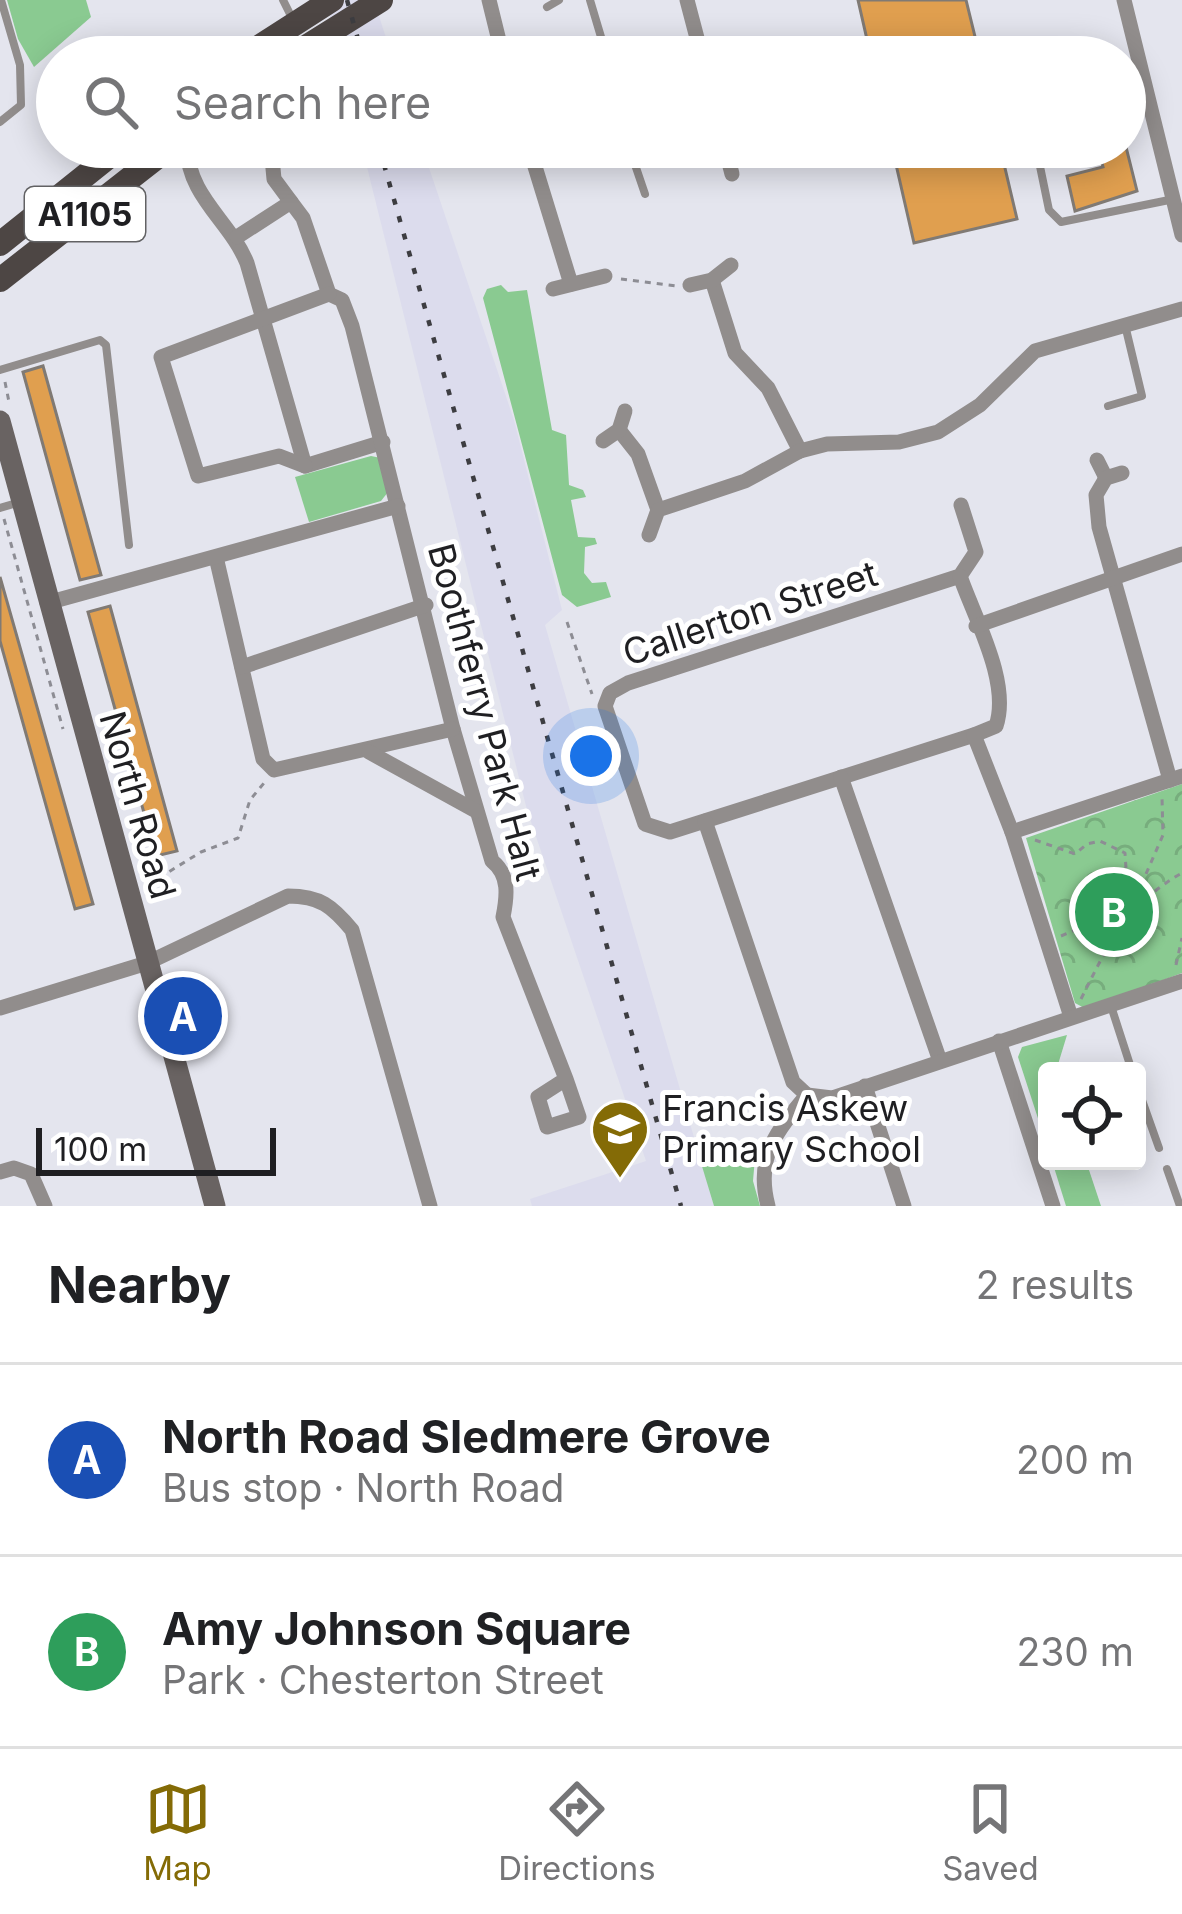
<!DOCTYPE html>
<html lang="en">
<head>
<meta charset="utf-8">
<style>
	:root { --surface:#fff; --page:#f6f6f6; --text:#202124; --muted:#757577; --line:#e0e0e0; --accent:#846b06 }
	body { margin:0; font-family:Inter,sans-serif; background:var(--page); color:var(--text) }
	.controls { position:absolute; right:36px; bottom:36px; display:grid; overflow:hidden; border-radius:12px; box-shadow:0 6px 30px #0003 }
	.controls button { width:108px; height:108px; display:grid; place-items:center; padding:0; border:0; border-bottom:3px solid var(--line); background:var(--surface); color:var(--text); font:60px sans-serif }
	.scale { position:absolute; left:36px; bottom:30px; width:240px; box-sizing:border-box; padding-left:12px; border:6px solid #1f1f22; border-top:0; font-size:33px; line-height:42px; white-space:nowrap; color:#1f1f22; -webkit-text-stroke:9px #fff; paint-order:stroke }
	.you { position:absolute; left:591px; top:756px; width:42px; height:42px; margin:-30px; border:9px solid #fff; border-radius:50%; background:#1a73e8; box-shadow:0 0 0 18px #1a73e833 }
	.badge { display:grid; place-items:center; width:78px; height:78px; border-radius:50%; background:var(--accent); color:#fff; font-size:39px; font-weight:700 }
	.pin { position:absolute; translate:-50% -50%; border:6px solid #fff; box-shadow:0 3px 12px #0006 }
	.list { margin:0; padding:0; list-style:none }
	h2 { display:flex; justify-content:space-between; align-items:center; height:156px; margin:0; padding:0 48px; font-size:51px }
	h2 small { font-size:39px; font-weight:400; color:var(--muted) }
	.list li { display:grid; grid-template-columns:78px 1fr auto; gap:36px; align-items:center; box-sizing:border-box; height:192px; padding:0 48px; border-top:3px solid var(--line) }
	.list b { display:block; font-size:45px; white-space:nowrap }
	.list p { margin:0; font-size:39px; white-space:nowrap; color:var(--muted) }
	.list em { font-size:39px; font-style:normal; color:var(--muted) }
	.icon { flex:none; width:66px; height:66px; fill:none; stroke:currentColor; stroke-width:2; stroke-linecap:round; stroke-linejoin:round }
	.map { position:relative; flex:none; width:1182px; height:1206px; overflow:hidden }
	.search { position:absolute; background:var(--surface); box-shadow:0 6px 30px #0003; left:36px; right:36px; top:36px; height:132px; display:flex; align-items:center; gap:30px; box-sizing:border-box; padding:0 42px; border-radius:66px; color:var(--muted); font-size:45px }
	.sheet { height:540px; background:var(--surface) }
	nav { display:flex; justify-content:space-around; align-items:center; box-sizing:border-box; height:168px; border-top:3px solid var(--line); background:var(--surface); font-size:33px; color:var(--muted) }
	nav a { display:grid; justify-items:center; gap:6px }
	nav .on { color:var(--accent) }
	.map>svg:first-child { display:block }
	.built { fill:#dcdced }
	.green { fill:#8aca91 }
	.park { fill:url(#park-crowns) }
	.building { fill:#e09f4f; stroke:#807a74; stroke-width:3 }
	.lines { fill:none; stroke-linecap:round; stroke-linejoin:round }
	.path { stroke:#8d8d94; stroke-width:3; stroke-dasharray:6 6; stroke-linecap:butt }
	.lane { stroke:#918d8c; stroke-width:8 }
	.street { stroke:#918d8c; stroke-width:15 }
	.secondary { stroke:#696362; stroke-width:21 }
	.primary { stroke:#4d4644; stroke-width:24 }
	.rail { stroke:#3d3d41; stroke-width:4.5; stroke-dasharray:6 12; stroke-linecap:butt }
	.labels { text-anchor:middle; stroke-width:10; stroke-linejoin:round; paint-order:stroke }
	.shield { fill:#fff; stroke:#626264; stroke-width:3 }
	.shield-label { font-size:33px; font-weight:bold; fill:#1f1f22 }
	.street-label { font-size:36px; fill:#1f1f22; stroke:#fff }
	.poi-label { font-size:36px; fill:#1f1f22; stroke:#fff; text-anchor:start }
</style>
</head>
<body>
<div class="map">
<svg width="1182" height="1206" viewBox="0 0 1182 1206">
	<defs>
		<pattern id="park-crowns" width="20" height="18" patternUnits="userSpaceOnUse" patternTransform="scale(3)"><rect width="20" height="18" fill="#8aca91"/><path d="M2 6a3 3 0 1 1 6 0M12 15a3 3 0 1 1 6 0" fill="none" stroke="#77ad7d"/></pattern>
	</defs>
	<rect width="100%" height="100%" fill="#e4e5ee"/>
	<g class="built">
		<polygon points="325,0 374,0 392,57 342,57"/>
		<polygon points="362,147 422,147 514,420 562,610 545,625 714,1206 532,1206 530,1199 646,1161 527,810"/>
	</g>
	<g class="green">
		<polygon points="7,0 86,0 91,17 34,67 18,39"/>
		<polygon points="501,285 508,292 527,290 552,430 566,435 569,485 583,490 586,497 571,500 578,537 595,538 597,544 585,547 584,573 592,583 606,582 611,597 577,607 562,595 483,298 487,289"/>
		<polygon points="371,456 381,458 388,492 381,501 309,522 295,477"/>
		<polygon points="1067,1035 1056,1071 1047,1071 1047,1146 1018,1057 1022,1047"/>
		<polygon points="756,1146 753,1181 760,1206 714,1206 701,1163"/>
		<polygon points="1052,1161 1086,1161 1101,1206 1066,1206"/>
	</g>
	<polygon class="park" points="1182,784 1182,973 1086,1009 1075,1003 1026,838"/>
	<g class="building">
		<polygon points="858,0 966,0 980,57 871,57"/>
		<polygon points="892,147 1000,147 1017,219 914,243"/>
		<polygon points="1098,147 1126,147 1137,191 1075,211 1067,176 1103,167"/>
		<polygon points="43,366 101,575 80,580 23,372"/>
		<polygon points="0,577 93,904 75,909 0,641"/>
		<polygon points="110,606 177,851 156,856 88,612"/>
	</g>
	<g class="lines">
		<g class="path">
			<polyline points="621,279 677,286"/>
			<polyline points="5,382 9,402"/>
			<polyline points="4,519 63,729"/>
			<polyline points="567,622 592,694"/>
			<polyline points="1035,840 1075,854 1087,844 1100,841 1125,853 1127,884 1140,900"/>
			<polyline points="149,884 201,852 238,838 250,800 264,783"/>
			<polyline points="1142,897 1142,883 1163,835 1162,797"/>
			<polyline points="1061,936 1134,905"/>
			<polyline points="1176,965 1182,938"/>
			<path d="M1081 999C1108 945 1127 904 1182 873"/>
		</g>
		<g class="lane">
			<polyline points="283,0 294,22"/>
			<polyline points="590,0 607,57"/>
			<polyline points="547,7 559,0"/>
			<polyline points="0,122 21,105 20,65 1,0"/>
			<polyline points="629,147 645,194"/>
			<polyline points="1036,147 1049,210 1061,222 1174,199"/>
			<polyline points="0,370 100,340 106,345 129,545"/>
			<polyline points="1108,406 1142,396 1125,325"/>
			<polyline points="0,508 20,502"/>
			<polyline points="1111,1006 1132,1071"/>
			<polyline points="1137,1086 1159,1148"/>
			<polyline points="1167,1169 1180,1206"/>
		</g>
		<g class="street">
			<polyline points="489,0 503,57"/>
			<polyline points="687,0 702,57"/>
			<polyline points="1124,0 1182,235"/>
			<path d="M187 147C188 197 230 221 247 263L305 466 383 442"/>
			<polyline points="271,147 274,179 291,202"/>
			<polyline points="529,147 571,284"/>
			<polyline points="725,147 732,174"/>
			<path d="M237 237 291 202 303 218 329 294 342 300 352 326 453 729 492 861C510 875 507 897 503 917L566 1079 538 1097 547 1127 579 1117 566 1079"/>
			<polyline points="712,280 735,353 768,388 800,451"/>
			<polyline points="690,285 712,280 731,265"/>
			<polyline points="553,289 605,276"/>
			<polyline points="619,430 638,454 658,510"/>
			<polyline points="603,441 619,430 625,411"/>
			<polyline points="1097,460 1106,478"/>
			<polyline points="305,466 279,456 198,476 161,357 329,294"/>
			<polyline points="1122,473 1106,478 1096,495 1099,527 1170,780"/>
			<polyline points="961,505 976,552 960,576 628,683 610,693 605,706 645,824 670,832 974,735"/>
			<polyline points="649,535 658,510 745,481 800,451 827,444 899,442 938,432 980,405 1035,351 1182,309"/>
			<polyline points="216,557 263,759 274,770 453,729"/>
			<path d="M960 576C974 617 1011 682 996 726L974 735 1012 832"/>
			<polyline points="47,603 398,506"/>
			<polyline points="976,626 1182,554"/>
			<polyline points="242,667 426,605"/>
			<polyline points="369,752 476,811"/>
			<polyline points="841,777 940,1061"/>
			<polyline points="705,821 793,1082 807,1095"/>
			<path d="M0 1008 147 963 288 896C320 896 332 906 352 930L430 1206"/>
			<polyline points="1071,1017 1012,832 1182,776"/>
			<polyline points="999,1041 1053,1206"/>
			<polyline points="865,1086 904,1206"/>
			<polyline points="807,1095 832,1098 1182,981"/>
			<polyline points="0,1172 14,1168 31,1174 45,1206"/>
			<path d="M768 1206C755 1157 776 1132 807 1095"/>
		</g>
		<polyline class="secondary" points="0,421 215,1206"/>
		<g class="primary">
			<polyline points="243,57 332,0"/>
			<polyline points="290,57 381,0"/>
			<polyline points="0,244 121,147"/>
			<polyline points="0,280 170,147"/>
		</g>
		<g class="rail">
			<polyline points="347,0 363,57"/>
			<polyline points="379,147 681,1206"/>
		</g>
	</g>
	<defs>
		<symbol id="school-pin" viewBox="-11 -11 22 30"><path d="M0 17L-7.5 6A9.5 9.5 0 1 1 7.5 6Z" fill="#846b06" stroke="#fff"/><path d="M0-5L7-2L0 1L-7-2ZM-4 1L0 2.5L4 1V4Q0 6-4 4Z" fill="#fff"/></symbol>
	</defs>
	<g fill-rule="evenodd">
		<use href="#school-pin" x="587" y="1096" width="66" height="90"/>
	</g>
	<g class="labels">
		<rect class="shield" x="25" y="187" width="120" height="54" rx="9"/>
		<g class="shield-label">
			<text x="85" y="226">A1105</text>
		</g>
		<g class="street-label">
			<text transform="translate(750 613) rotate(-18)" y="13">Callerton Street</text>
			<text transform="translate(485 712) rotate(75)" y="13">Boothferry Park Halt</text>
			<text transform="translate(138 805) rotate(74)" y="13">North Road</text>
		</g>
		<g class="poi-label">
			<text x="662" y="1121">Francis Askew<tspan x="662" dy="41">Primary School</tspan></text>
		</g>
	</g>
</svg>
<div class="controls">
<button><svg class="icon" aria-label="locate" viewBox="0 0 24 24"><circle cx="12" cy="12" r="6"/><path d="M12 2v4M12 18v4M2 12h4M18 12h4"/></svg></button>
</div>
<div class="scale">100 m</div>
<div class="you"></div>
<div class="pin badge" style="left:183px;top:1016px;background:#1a4fb4">A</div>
<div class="pin badge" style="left:1114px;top:912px;background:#2e9e5b">B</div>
<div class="search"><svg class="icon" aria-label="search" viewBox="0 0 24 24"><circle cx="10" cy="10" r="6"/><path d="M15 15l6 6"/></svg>Search here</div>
</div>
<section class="sheet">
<h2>Nearby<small>2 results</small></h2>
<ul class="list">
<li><span class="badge" style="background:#1a4fb4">A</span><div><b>North Road Sledmere Grove</b><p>Bus stop · North Road</p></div><em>200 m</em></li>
<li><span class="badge" style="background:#2e9e5b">B</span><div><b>Amy Johnson Square</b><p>Park · Chesterton Street</p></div><em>230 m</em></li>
</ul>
</section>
<nav>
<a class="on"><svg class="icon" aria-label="map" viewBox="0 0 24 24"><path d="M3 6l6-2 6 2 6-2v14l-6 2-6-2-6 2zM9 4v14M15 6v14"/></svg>Map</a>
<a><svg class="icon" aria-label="directions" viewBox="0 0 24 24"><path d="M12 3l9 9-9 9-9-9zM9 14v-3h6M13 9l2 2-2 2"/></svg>Directions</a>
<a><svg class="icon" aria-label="saved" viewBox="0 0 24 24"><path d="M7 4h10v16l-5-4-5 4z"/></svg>Saved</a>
</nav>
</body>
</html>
